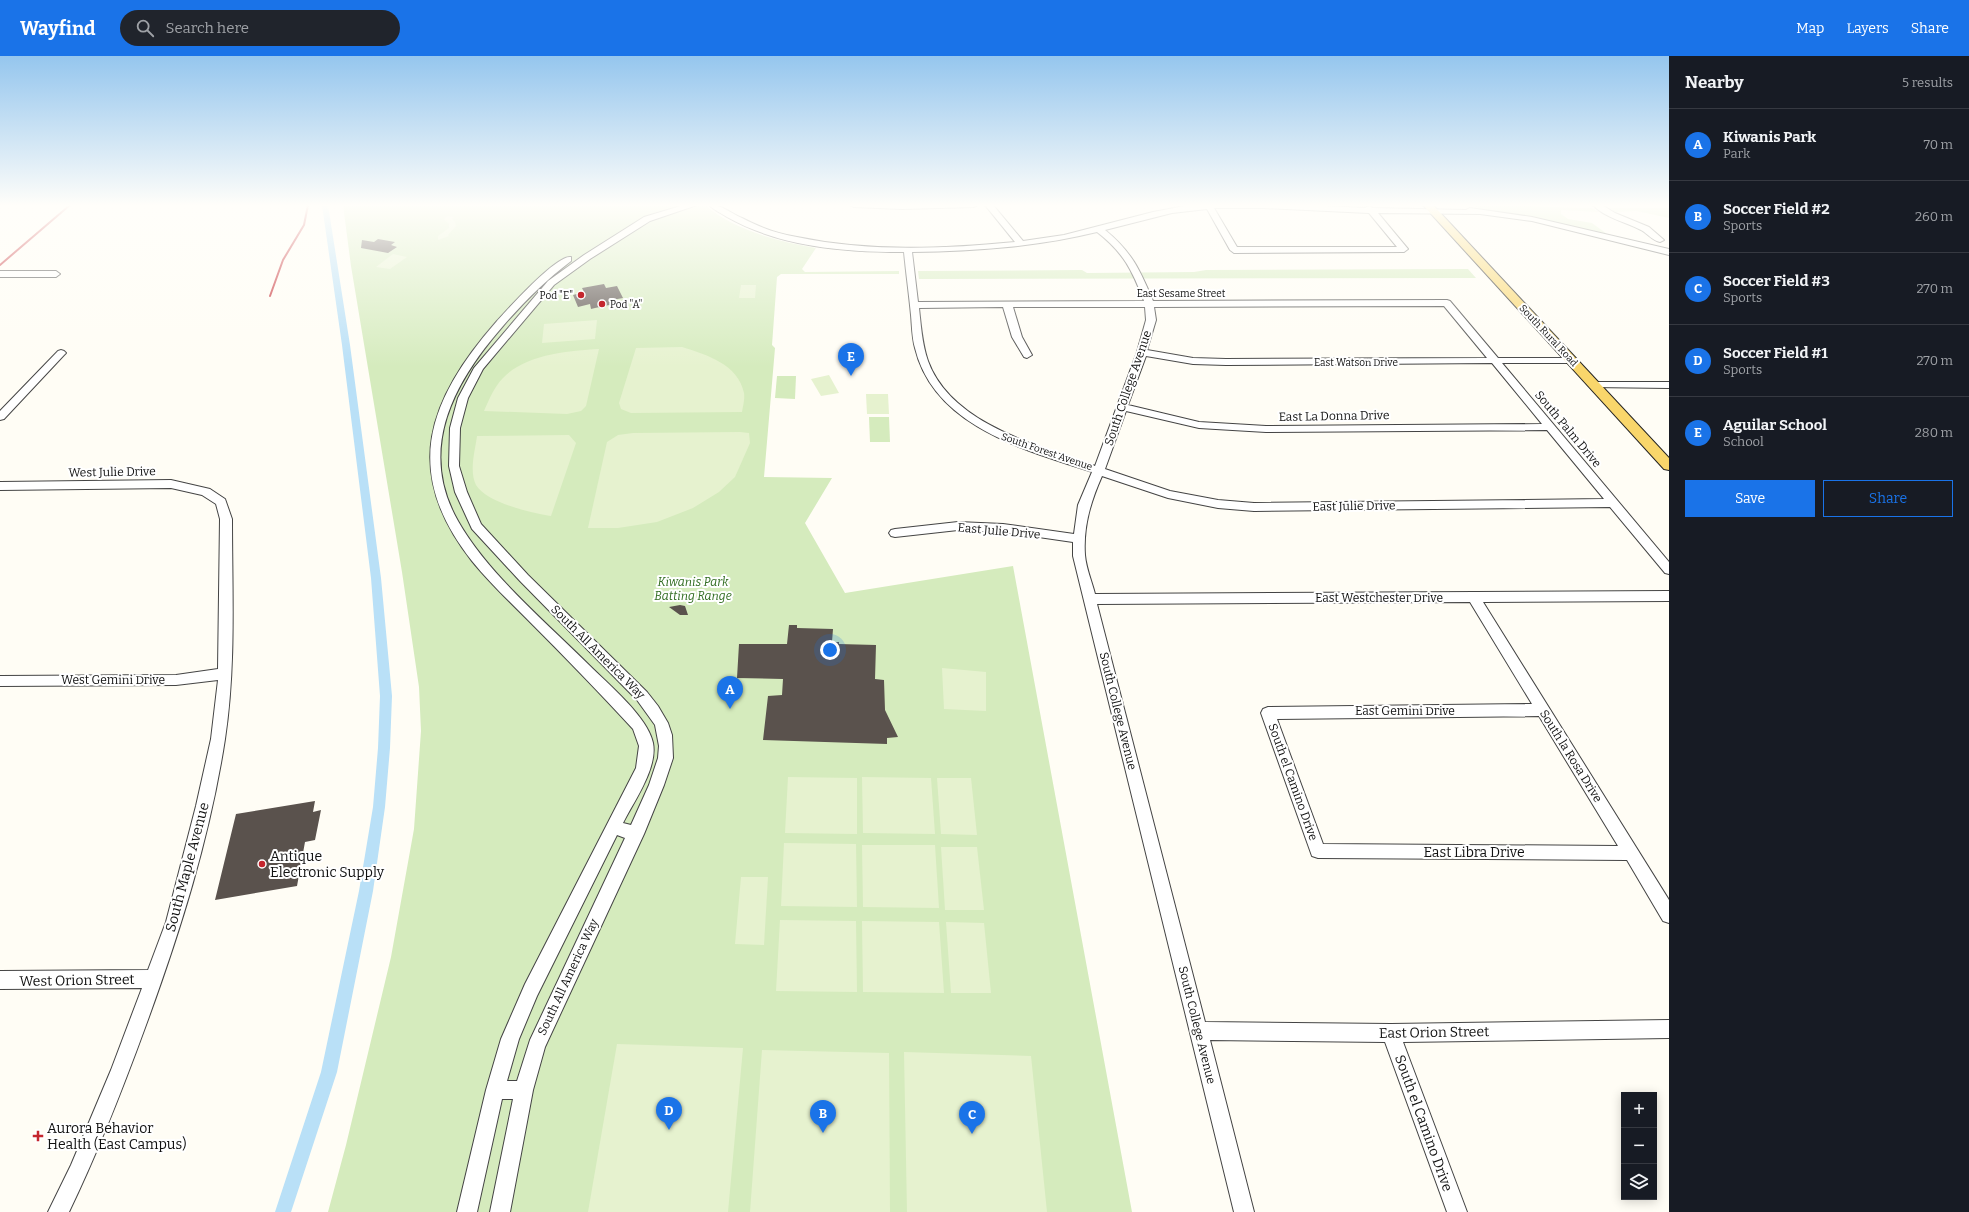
<!DOCTYPE html>
<html lang="en">
<head>
<meta charset="utf-8">
<style>
	:root { --surface:#171b24; --page:#20242c; --text:#f1f3f6; --muted:#9ea1a6; --line:#363941; --accent:#1a73e8 }
	body { margin:0; font-family:Bitter,serif; background:var(--page); color:var(--text) }
	.controls { position:absolute; right:12px; bottom:12px; display:grid; overflow:hidden; border-radius:0px; box-shadow:0 2px 10px #0003 }
	.controls button { width:36px; height:36px; display:grid; place-items:center; padding:0; border:0; border-bottom:1px solid var(--line); background:var(--surface); color:var(--text); font:20px sans-serif }
	.you { position:absolute; left:830px; top:594px; width:14px; height:14px; margin:-10px; border:3px solid #fff; border-radius:50%; background:#1a73e8; box-shadow:0 0 0 6px #1a73e833 }
	.badge { display:grid; place-items:center; width:26px; height:26px; border-radius:50%; background:var(--accent); color:#fff; font-size:13px; font-weight:700 }
	.pin { position:absolute; translate:-50% -33px; filter:drop-shadow(0 1px 2px #0008) }
	.pin::after { content:''; position:absolute; top:21px; width:14px; height:12px; background:inherit; clip-path:polygon(0 0,100% 0,50% 100%) }
	.list { margin:0; padding:0; list-style:none }
	h2 { display:flex; justify-content:space-between; align-items:center; height:52px; margin:0; padding:0 16px; font-size:17px }
	h2 small { font-size:13px; font-weight:400; color:var(--muted) }
	.list li { display:grid; grid-template-columns:26px 1fr auto; gap:12px; align-items:center; box-sizing:border-box; height:72px; padding:0 16px; border-top:1px solid var(--line) }
	.list b { display:block; font-size:15px; white-space:nowrap }
	.list p { margin:0; font-size:13px; white-space:nowrap; color:var(--muted) }
	.list em { font-size:13px; font-style:normal; color:var(--muted) }
	.actions { display:flex; gap:8px; padding:12px 16px }
	.actions a { flex:1; padding:9px 0; border:1px solid var(--accent); border-radius:0px; text-align:center; font-size:14px; color:var(--accent) }
	.actions .main { background:var(--accent); color:#fff }
	.icon { flex:none; width:22px; height:22px; fill:none; stroke:currentColor; stroke-width:2; stroke-linecap:round; stroke-linejoin:round }
	.map { position:relative; flex:none; width:1669px; height:1156px; overflow:hidden }
	header { display:flex; align-items:center; gap:24px; box-sizing:border-box; height:56px; padding:0 20px; background:var(--accent); color:#fff }
	header strong { font-size:19px }
	nav { display:flex; gap:22px; margin-inline-start:auto; font-size:14px }
	.search { width:280px; height:36px; background:var(--page); display:flex; align-items:center; gap:10px; box-sizing:border-box; padding:0 14px; border-radius:22px; color:var(--muted); font-size:15px }
	main { display:flex }
	aside { flex:1; background:var(--surface) }
	.map>svg:first-child { display:block }
	.green { fill:#d5ebbd }
	.pitch { fill:#e6f2cf }
	.lines { fill:none; stroke-linecap:round; stroke-linejoin:round }
	.canal { fill:#b9e0f7; fill-rule:evenodd }
	.building { fill:#5a524d }
	.minor-casing { stroke:#444; stroke-width:2 }
	.major-casing { stroke:#222; stroke-width:2 }
	.minor { fill:#fff; fill-rule:evenodd }
	.major { fill:#f9d66b; fill-rule:evenodd }
	.rail { stroke:#c4262e; stroke-width:2 }
	.poi-dot { fill:#c4262e; stroke:#fff; stroke-width:1.5 }
	.labels { text-anchor:middle; stroke-width:4; stroke-linejoin:round; paint-order:stroke }
	.far-street-label { font-size:10px; fill:#111; stroke:#fff }
	.far-poi-label { font-size:10px; fill:#111; stroke:#fff; text-anchor:end }
	.street-label { font-size:12px; fill:#111; stroke:#fff }
	.park-label { font-size:12px; font-style:italic; fill:#2f6b1f; stroke:#fff }
	.near-street-label { font-size:14px; fill:#111; stroke:#fff }
	.near-poi-label { font-size:14px; fill:#111; stroke:#fff; text-anchor:start }
</style>
</head>
<body>
<header>
<strong>Wayfind</strong>
<div class="search"><svg class="icon" aria-label="search" viewBox="0 0 24 24"><circle cx="10" cy="10" r="6"/><path d="M15 15l6 6"/></svg>Search here</div>
<nav><a>Map</a><a>Layers</a><a>Share</a></nav>
</header>
<main>
<div class="map">
<svg width="1669" height="1156" viewBox="0 0 1669 1156">
	<rect width="100%" height="100%" fill="#fffdf5"/>
	<g class="green">
		<path d="M343 149H705C735 175 778 185 816 192L802 213 805 216 899 215V218H781L777 221 772 289 775 292 764 421 832 422 805 467 845 537 1013 510 1132 1156H328L346 1089 391 901 414 773 421 675 419 631 402 516 351 210Z"/>
		<polygon points="1474,149 1592,152 1599,156 1561,154 1561,158 1568,163 1592,167 1607,178 1527,160 1480,153"/>
		<polygon points="1608,152 1669,152 1669,162 1637,155 1615,156"/>
		<polygon points="1468,213 1476,222 919,223 918,215 1082,214 1087,217 1194,216 1206,214"/>
		<polygon points="777,320 796,320 795,343 775,342"/>
		<polygon points="869,361 889,361 890,386 870,386"/>
	</g>
	<g class="pitch">
		<polygon points="447,160 454,161 452,163 455,166 456,170 448,179 449,180 438,184 438,180 449,172 449,168 444,163"/>
		<polygon points="393,198 407,201 390,213 376,211"/>
		<polygon points="741,229 756,229 755,242 739,242"/>
		<polygon points="597,264 595,283 542,287 544,268"/>
		<path d="M682 291C707 299 738 308 744 337 745 343 743 350 742 356L631 357 621 353 619 347 636 292Z"/>
		<path d="M599 293 586 350 581 355 567 358 484 355C489 344 494 331 503 322 526 298 568 295 599 293Z"/>
		<polygon points="829,319 839,337 821,340 811,323"/>
		<polygon points="866,338 888,338 889,358 867,358"/>
		<polygon points="740,376 749,377 750,387 735,421 719,436 693,452 657,466 618,472 588,472 607,386 618,379 633,377"/>
		<path d="M569 379 576 387 551 460C532 457 487 447 476 429 469 415 475 395 477 380Z"/>
		<polygon points="942,612 986,616 986,655 944,653"/>
		<polygon points="788,721 857,722 857,778 785,777"/>
		<polygon points="862,721 931,722 935,778 863,777"/>
		<polygon points="937,722 971,722 977,779 941,778"/>
		<polygon points="784,787 856,788 857,851 781,850"/>
		<polygon points="862,789 935,789 939,852 863,851"/>
		<polygon points="941,791 977,791 984,854 945,854"/>
		<polygon points="741,821 768,821 764,889 735,888"/>
		<polygon points="780,864 856,865 857,936 776,935"/>
		<polygon points="862,865 939,866 944,937 863,936"/>
		<polygon points="946,866 984,867 991,937 951,937"/>
		<polygon points="617,988 743,992 728,1156 588,1156"/>
		<polygon points="762,994 889,997 890,1156 750,1156"/>
		<polygon points="904,996 1031,1000 1047,1156 907,1156"/>
	</g>
	<g class="lines">
		<polygon class="canal" points="322,149 328,149 350,289 381,522 392,640 390,692 385,751 373,835 337,1016 291,1156 275,1156 321,1016 359,835 373,751 378,692 380,640 371,522 342,289"/>
	</g>
	<g class="building">
		<polygon points="378,183 395,186 391,189 397,191 388,197 361,192 362,184 374,186"/>
		<polygon points="604,228 606,232 617,230 623,242 612,244 614,248 595,252 591,253 590,248 578,251 573,239 584,236 582,232"/>
		<polygon points="680,549 685,550 688,559 680,559 669,551"/>
		<polygon points="789,569 797,569 797,572 833,573 832,586 839,586 839,588 876,589 875,623 884,624 885,654 898,681 887,682 887,688 763,684 768,640 782,639 783,623 737,622 739,588 787,588"/>
		<polygon points="315,745 313,756 321,754 315,784 305,786 297,830 215,844 236,758"/>
	</g>
	<g class="lines">
		<defs>
			<g id="minor">
				<path d="M684 149H697L650 165 590 203 554 229 483 313 468 342 460 372 459 410 467 436 481 468 528 519 647 636 658 650 668 667 672 679 673 702 664 729 644 778 545 991 533 1034 510 1156H490L513 1043H502L477 1156H457L486 1034 501 983 525 928 636 712 639 690 633 673C599 636 564 600 528 564 509 545 489 526 472 505 401 415 428 344 497 265 507 254 557 198 571 201V205C546 224 524 246 503 270 454 326 417 393 458 465 488 518 546 566 589 609 608 628 648 661 653 687 658 712 634 745 623 767L631 769 649 729 658 702 659 690 655 669 637 644 520 525 472 473 455 436 449 410 450 372 458 342 474 312 548 225 584 199 644 161ZM617 779 625 782 530 984 517 1025H507L519 983 537 940Z"/>
				<path d="M709 149C723 149 730 157 742 162 759 171 778 178 797 181 868 196 943 193 1015 186L985 149H993L1023 185 1064 179 1153 156 1190 149H1307L1365 152 1369 150 1373 152 1466 154 1470 152 1532 161 1669 193V199L1532 165 1480 158 1378 157 1408 193 1404 196 1234 197 1230 194 1207 153 1172 157 1105 174C1132 196 1140 214 1153 245L1447 244 1450 245 1498 302H1575L1577 304 1572 307H1502L1669 506V518L1665 517 1610 451 1254 455 1218 452 1168 442 1102 420C1091 445 1083 470 1085 499 1086 512 1092 526 1095 538L1669 535V545L1483 546 1669 844V867L1663 865 1627 804 1318 802 1312 800 1261 657 1263 653 1268 651 1532 648 1470 546 1097 548 1205 966 1391 968 1669 964V982L1403 986 1467 1156H1447L1385 986 1210 984 1254 1156H1234L1073 500V486L1003 476 958 474 895 481 891 480 889 477 891 474 895 473 958 466 1003 468 1074 478 1078 449 1092 416C1026 394 934 371 915 292 912 282 912 270 911 259 909 238 906 217 904 196 844 196 780 191 727 161 721 157 714 154 709 149ZM1214 152H1264L1369 157 1397 191H1237ZM1097 176C1124 197 1132 214 1144 245L918 246 912 196C975 195 1036 191 1097 176ZM1444 250 1487 302 1226 303 1193 302 1147 294 1156 264 1154 251ZM1003 251 1012 281 1024 301 1027 302 1032 299 1022 281 1013 251H1145L1146 264 1137 296 1095 410C1038 390 951 368 928 305 922 288 921 270 919 252ZM1146 300 1193 308 1226 309 1492 307 1542 368 1266 370 1199 366 1128 349ZM1126 355 1199 372 1266 376 1547 374 1604 443 1254 447 1218 444 1170 435 1105 413ZM1539 660 1618 790 1323 788 1277 663Z"/>
				<polygon points="850,149 978,149 974,151 902,153 854,151"/>
				<path d="M1593 149H1602L1615 157 1649 171 1664 184 1660 186C1653 185 1648 178 1641 174 1626 166 1605 162 1593 149Z"/>
				<polygon points="0,215 56,215 60,218 56,221 0,221"/>
				<polygon points="61,294 64,295 66,297 64,299 4,363 0,364 0,355 58,295"/>
				<polygon points="1595,326 1669,326 1669,332 1591,331 1590,329 1591,327"/>
				<path d="M171 424 210 433 225 443 232 463C232 536 236 611 225 683 210 781 180 876 146 969 123 1032 98 1096 69 1156H48L71 1109 111 1014 142 932 0 933V915L148 914 166 866 196 750 211 683 218 624 176 629 0 630V620L176 619 218 613 220 463 216 448 202 439 171 432 0 434V426Z"/>
			</g>
			<polygon id="major" points="1423,149 1433,149 1669,402 1669,414 1664,413"/>
		</defs>
		<use href="#minor" class="minor-casing"/>
		<use href="#major" class="major-casing"/>
		<use href="#minor" class="minor"/>
		<use href="#major" class="major"/>
		<g class="rail">
			<polyline points="0,209 70,149"/>
			<polyline points="270,240 283,204 304,169 308,149"/>
		</g>
	</g>
	<linearGradient id="sky" x2="0" y2="1"><stop stop-color="#95c6ee"/><stop offset="0.48" stop-color="#fffefa"/><stop offset="1" stop-color="#fffefa" stop-opacity="0"/></linearGradient>
	<rect width="1669" height="311" fill="url(#sky)"/>
	<g class="poi-dot">
		<circle cx="581" cy="239" r="4"/>
		<circle cx="602" cy="248" r="4"/>
		<circle cx="262" cy="808" r="4"/>
		<path d="M36 1074h4v4h4v4h-4v4h-4v-4h-4v-4h4z"/>
	</g>
	<g class="labels">
		<g class="far-street-label">
			<text x="1181" y="241">East Sesame Street</text>
			<text transform="translate(1549 279) rotate(47)" y="4">South Rural Road</text>
			<text x="1356" y="310">East Watson Drive</text>
			<text transform="translate(1047 395) rotate(19)" y="4">South Forest Avenue</text>
		</g>
		<g class="far-poi-label">
			<text x="573" y="243">Pod "E"</text>
			<text x="610" y="252" text-anchor="start">Pod "A"</text>
		</g>
		<g class="street-label">
			<text transform="translate(1128 332) rotate(-71)" y="4">South College Avenue</text>
			<text transform="translate(1334 360) rotate(-1)" y="4">East La Donna Drive</text>
			<text transform="translate(1568 373) rotate(50)" y="4">South Palm Drive</text>
			<text transform="translate(112 416) rotate(-1)" y="4">West Julie Drive</text>
			<text transform="translate(1354 450) rotate(-1)" y="4">East Julie Drive</text>
			<text transform="translate(999 475) rotate(5)" y="4">East Julie Drive</text>
			<text x="1379" y="546">East Westchester Drive</text>
			<text transform="translate(598 596) rotate(45)" y="4">South All America Way</text>
			<text x="113" y="628">West Gemini Drive</text>
			<text transform="translate(1118 655) rotate(76)" y="4">South College Avenue</text>
			<text x="1405" y="659">East Gemini Drive</text>
			<text transform="translate(1571 700) rotate(58)" y="4">South la Rosa Drive</text>
			<text transform="translate(1293 726) rotate(70)" y="4">South el Camino Drive</text>
			<text transform="translate(568 921) rotate(-65)" y="4">South All America Way</text>
			<text transform="translate(1197 969) rotate(76)" y="4">South College Avenue</text>
		</g>
		<g class="park-label">
			<text x="693" y="530">Kiwanis Park<tspan x="693" dy="14">Batting Range</tspan></text>
		</g>
		<g class="near-street-label">
			<text x="1474" y="801">East Libra Drive</text>
			<text transform="translate(187 811) rotate(-75)" y="5">South Maple Avenue</text>
			<text transform="translate(77 924) rotate(-1)" y="5">West Orion Street</text>
			<text transform="translate(1434 976) rotate(-1)" y="5">East Orion Street</text>
			<text transform="translate(1424 1067) rotate(70)" y="5">South el Camino Drive</text>
		</g>
		<g class="near-poi-label">
			<text x="270" y="805">Antique<tspan x="270" dy="16">Electronic Supply</tspan></text>
			<text x="47" y="1077">Aurora Behavior<tspan x="47" dy="16">Health (East Campus)</tspan></text>
		</g>
	</g>
</svg>
<div class="controls">
<button>+</button>
<button>−</button>
<button><svg class="icon" aria-label="layers" viewBox="0 0 24 24"><path d="M12 4l9 5-9 5-9-5zM3 14l9 5 9-5"/></svg></button>
</div>
<div class="you"></div>
<div class="pin badge" style="left:730px;top:653px">A</div>
<div class="pin badge" style="left:823px;top:1077px">B</div>
<div class="pin badge" style="left:972px;top:1078px">C</div>
<div class="pin badge" style="left:669px;top:1074px">D</div>
<div class="pin badge" style="left:851px;top:320px">E</div>
</div>
<aside>
<h2>Nearby<small>5 results</small></h2>
<ul class="list">
<li><span class="badge">A</span><div><b>Kiwanis Park</b><p>Park</p></div><em>70 m</em></li>
<li><span class="badge">B</span><div><b>Soccer Field #2</b><p>Sports</p></div><em>260 m</em></li>
<li><span class="badge">C</span><div><b>Soccer Field #3</b><p>Sports</p></div><em>270 m</em></li>
<li><span class="badge">D</span><div><b>Soccer Field #1</b><p>Sports</p></div><em>270 m</em></li>
<li><span class="badge">E</span><div><b>Aguilar School</b><p>School</p></div><em>280 m</em></li>
</ul>
<div class="actions"><a class="main">Save</a><a>Share</a></div>
</aside>
</main>
</body>
</html>
